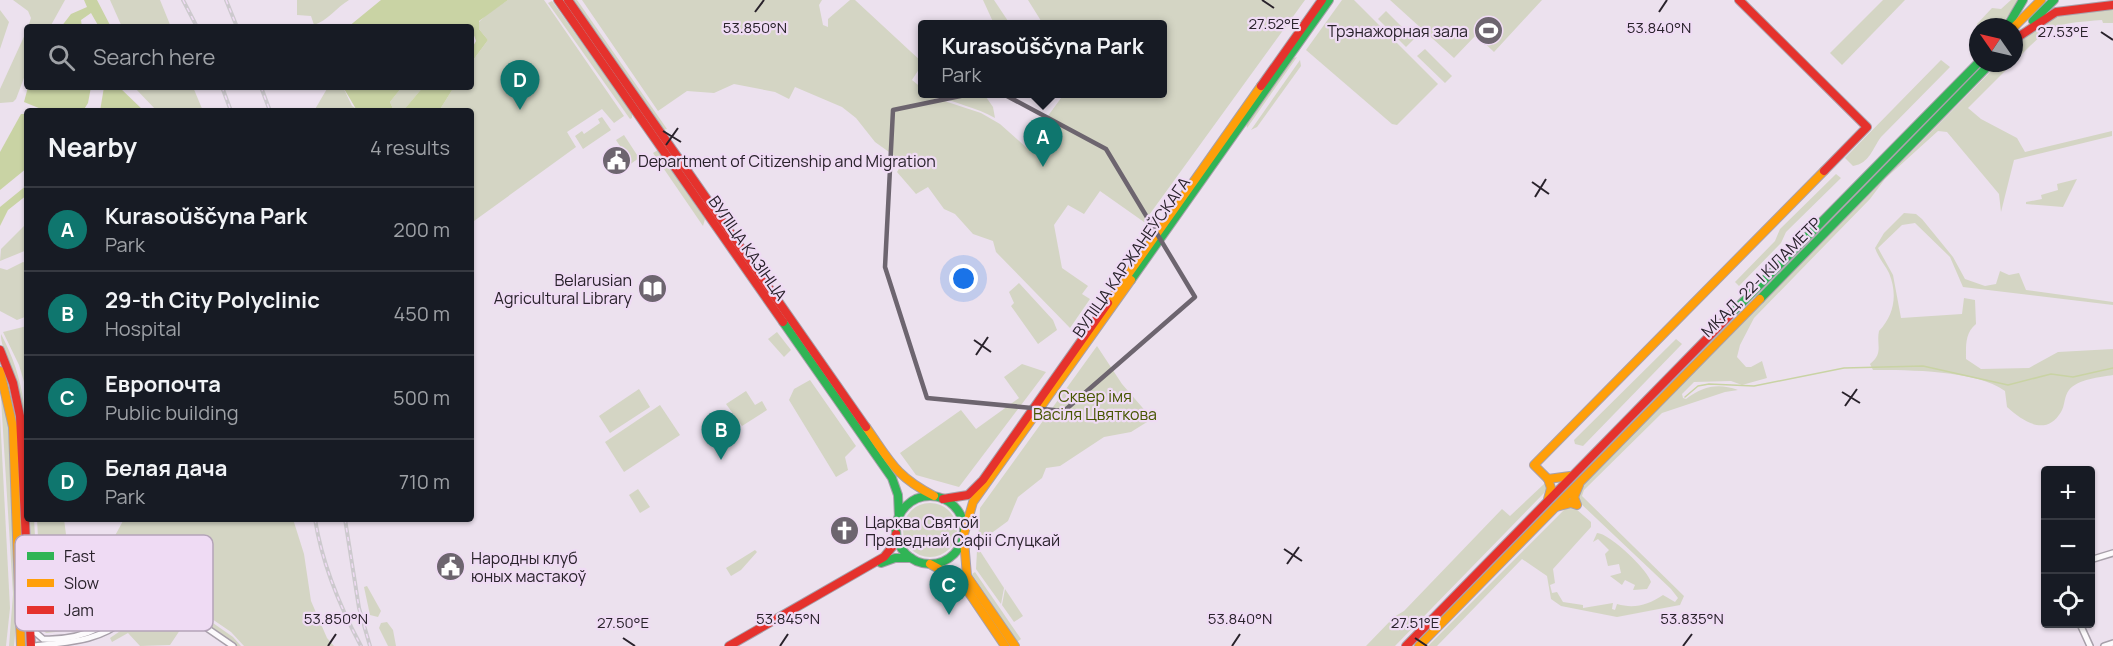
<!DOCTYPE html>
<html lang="en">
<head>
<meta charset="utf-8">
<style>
	:root { --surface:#171b24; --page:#20242c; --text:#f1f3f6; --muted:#9ea1a6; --line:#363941; --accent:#0f766e }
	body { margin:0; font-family:Manrope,sans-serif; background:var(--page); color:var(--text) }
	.controls { position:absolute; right:18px; bottom:18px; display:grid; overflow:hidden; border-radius:6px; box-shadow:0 2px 4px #0004 }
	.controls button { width:54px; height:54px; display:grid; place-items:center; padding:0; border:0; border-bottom:2px solid var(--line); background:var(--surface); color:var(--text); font:30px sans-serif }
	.compass { position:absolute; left:1969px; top:18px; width:54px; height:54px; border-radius:50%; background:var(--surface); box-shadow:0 2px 4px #0004; rotate:304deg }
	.you { position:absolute; left:964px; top:279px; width:21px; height:21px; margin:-15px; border:4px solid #fff; border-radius:50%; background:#1a73e8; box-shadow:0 0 0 9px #1a73e833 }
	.badge { display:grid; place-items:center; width:39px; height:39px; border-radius:50%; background:var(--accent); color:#fff; font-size:20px; font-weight:700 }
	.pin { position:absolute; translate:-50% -50px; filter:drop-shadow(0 2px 3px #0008) }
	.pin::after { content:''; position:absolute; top:32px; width:21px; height:18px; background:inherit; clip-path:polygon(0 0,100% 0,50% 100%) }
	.popup { position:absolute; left:918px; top:20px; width:249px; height:78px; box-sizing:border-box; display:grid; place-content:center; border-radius:6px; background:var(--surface); filter:drop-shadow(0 2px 4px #0005); font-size:20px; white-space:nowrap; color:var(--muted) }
	.popup b { font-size:22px; color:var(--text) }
	.popup::after { content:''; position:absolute; left:50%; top:100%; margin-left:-12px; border:12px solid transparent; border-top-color:var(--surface) }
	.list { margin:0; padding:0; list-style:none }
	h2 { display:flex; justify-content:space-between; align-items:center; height:78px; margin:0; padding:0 24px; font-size:26px }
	h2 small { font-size:20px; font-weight:400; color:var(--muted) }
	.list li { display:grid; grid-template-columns:39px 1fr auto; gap:18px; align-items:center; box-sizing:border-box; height:84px; padding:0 24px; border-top:2px solid var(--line) }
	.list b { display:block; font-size:22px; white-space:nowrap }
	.list p { margin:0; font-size:20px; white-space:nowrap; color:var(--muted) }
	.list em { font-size:20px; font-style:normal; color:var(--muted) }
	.icon { flex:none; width:33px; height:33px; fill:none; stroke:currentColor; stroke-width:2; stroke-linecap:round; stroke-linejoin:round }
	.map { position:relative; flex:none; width:2113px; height:646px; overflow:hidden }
	.search { position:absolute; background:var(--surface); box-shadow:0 2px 4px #0004; left:24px; top:24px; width:450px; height:66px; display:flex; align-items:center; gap:15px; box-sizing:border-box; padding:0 21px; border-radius:6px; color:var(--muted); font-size:22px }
	.panel { position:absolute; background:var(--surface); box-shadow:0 2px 4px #0004; left:24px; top:108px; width:450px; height:414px; border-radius:6px }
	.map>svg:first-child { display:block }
	.green { fill:#d4d5c4 }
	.water { fill:#c9d3a4 }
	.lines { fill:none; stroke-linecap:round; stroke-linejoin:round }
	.stream { stroke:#c9d3a4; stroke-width:1.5 }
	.street-casing { stroke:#a8a0aa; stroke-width:8 }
	.fast-casing { stroke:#a8a0aa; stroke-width:10 }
	.slow-casing { stroke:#a8a0aa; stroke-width:10 }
	.jam-casing { stroke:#a8a0aa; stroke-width:10 }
	.street { stroke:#fcfafc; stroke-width:5 }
	.fast { stroke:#30b455; stroke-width:8 }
	.slow { stroke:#ff9f0a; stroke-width:8 }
	.jam { stroke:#e5322d; stroke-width:8 }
	.rail-casing { stroke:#ccc9cd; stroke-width:4 }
	.rail { stroke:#efdbf4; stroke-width:1.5; stroke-dasharray:4.5; stroke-linecap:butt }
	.marked { fill:none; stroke:#6d656f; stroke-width:4.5; stroke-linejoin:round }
	.ticks { fill:none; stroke:#29222b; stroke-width:2 }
	.labels { text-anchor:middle; stroke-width:4.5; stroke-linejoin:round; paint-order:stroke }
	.poi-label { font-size:16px; fill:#29222b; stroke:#efdbf4; text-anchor:start }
	.street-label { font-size:16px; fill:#29222b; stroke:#efdbf4 }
	.park-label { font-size:16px; fill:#475600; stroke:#efdbf4 }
	.key { fill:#efdbf4; stroke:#b4a4b8; stroke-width:1.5 }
	.key-label { font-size:16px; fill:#29222b }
	.ticks-label { font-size:15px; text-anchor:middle; fill:#29222b; stroke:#efdbf4; stroke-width:4.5; stroke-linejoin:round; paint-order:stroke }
</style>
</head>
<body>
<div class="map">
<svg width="2113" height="646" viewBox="0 0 2113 646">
	<rect width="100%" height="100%" fill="#ece1ee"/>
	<g class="green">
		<polygon points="13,0 65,0 50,27 28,27 31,18 28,11"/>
		<polygon points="110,0 160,0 171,27 122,27"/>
		<path d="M297 0H349C337 7 327 21 314 25L311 16 297 15Z"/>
		<polygon points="508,0 544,0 624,116 614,123 602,109 567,132 576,147 474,221 471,217 471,111 439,111 454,87 471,87 471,63 488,40 479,29 478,23 486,15"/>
		<polygon points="571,0 577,0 667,129 663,130"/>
		<polygon points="582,0 822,0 819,5 823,25 828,27 828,19 850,0 855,0 923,63 912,80 923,89 923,94 981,113 1000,124 1027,148 1038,141 1042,124 1064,94 1163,94 1163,24 1043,24 1028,0 1305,0 1144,222 1100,191 1084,214 1068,205 1054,225 1062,268 1088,286 1082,294 1090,299 1070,328 996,252 993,241 973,234 955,214 944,209 928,187 916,194 897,172 903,162 875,142 856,118 842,107 795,87 789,99 775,92 734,84 714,93 687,91 658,111"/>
		<polygon points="983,0 994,0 1010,24 994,24"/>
		<polygon points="1342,0 1354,0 1438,84 1397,125 1392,124 1306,50"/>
		<polygon points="1390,0 1542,0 1494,52 1476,35 1454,58"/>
		<polygon points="1883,0 1905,0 1842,65 1830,53"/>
		<polygon points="2011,0 2020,0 1999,27 1978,27 1977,24 1992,8 2001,9"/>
		<polygon points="552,1 632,113 632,118 630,119 548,3"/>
		<path d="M2113 8V23H2103L2102 20C2050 24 2051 25 2014 62V48L2050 16Z"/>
		<polygon points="0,10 9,22 0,49"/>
		<polygon points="1386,11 1414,39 1406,47 1378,19"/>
		<polygon points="27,30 27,70 16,99 13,102 0,103 0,89"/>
		<polygon points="1425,49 1452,76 1445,83 1417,56"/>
		<polygon points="1297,57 1247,128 1246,123 1291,59"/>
		<polygon points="1300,60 1301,66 1257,127 1251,130"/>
		<path d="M1941 60 1950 67 1881 137C1872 149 1870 163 1853 166L1845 158Z"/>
		<path d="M1999 63H2013L1968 108 1981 119 2017 138 2025 152 2112 131V136L2014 160 2001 212 1999 194 1947 132 1938 131 1885 179 1870 199 1754 318 1740 345 1737 357 1746 367H1751L1762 361 1767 378 1742 385 1731 381 1694 382 1682 394 1683 398 1686 399C1703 386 1718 383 1738 390L1725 392 1662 413 1584 490 1582 496 1684 596 1680 605 1617 617 1561 606 1551 599 1547 576 1522 559 1437 646H1428L1568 506 1576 509 1591 522V527L1553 569 1555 583 1550 585 1552 593 1557 592 1563 602 1583 605V608L1613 603 1612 609 1615 610 1617 604C1634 609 1648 605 1663 595L1675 602 1678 598 1671 589 1578 501 1580 488Z"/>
		<polygon points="134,87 193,87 203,111 185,111 182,108 179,111 157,111"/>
		<polygon points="328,87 343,87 352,106 360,111 314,111"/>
		<polygon points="402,87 423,87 404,110 394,111 390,102"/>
		<path d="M935 94H986V97L993 107 995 118C976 107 955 104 935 94Z"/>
		<polygon points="602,117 611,130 583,149 575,136 582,131 584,134 600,123 598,119"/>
		<polygon points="624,135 639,158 629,165 629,160 616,140"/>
		<polygon points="658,150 705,219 703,226 653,153"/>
		<polygon points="1836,174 1841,178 1786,232 1781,243 1739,286 1735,282 1775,241 1780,229"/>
		<polygon points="2077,179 2063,207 2026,204 2026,202 2042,199 2041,195 2058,190 2057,184"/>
		<path d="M1904 213 1916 214 1922 219 1953 257 1965 279 1985 286 1996 284 2000 271 2009 275 2019 273 2026 290 2113 302V305L1963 287 1950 257 1915 223 1902 225 1878 248 1893 275 1901 318 1962 314 1964 298 1975 300 1976 324C1965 333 1966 345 1966 359L1981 369 2029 368 2058 352 2113 349V375C2100 377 2078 379 2069 390 2064 396 2065 406 2061 412 2046 437 2024 422 2007 407L2005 391C1976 370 1909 370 1873 370L1870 364C1884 353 1876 345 1879 331 1894 315 1898 295 1889 273 1885 265 1878 257 1875 248L1884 233Z"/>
		<polygon points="27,223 27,250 0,261 1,249"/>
		<polygon points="23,262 27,263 25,317 17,320 0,311 0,268 7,270"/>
		<polygon points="1019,283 1053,320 1057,330 1038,344 1011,306 1014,303 1009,292"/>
		<polygon points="27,326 27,392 19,365 3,332"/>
		<polygon points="777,332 791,350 784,357 768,339"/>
		<path d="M1 334C26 381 27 418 27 470 25 439 25 407 15 377 11 365 0 345 1 334Z"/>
		<polygon points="1676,339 1682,344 1583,446 1575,444 1574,440"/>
		<polygon points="1097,346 1122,384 1148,414 1147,422 1131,432 1104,437 1060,466 1046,468 1042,478 1018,497 1008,521 978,543 980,508"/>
		<polygon points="1022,364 1046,372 959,487 916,475 900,453 961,410 976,429 1019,398 1004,377"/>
		<polygon points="810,380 856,446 845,457 848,470 836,477 789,400 794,389"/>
		<polygon points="0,382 8,424 18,603 14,646 9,646 13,594"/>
		<polygon points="639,389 650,407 610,433 599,416"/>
		<polygon points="746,391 755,405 762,401 767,410 742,426 726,404"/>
		<polygon points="660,405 680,435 624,472 605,442"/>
		<polygon points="0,415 10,608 6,646 0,646"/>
		<polygon points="1544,484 1548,484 1544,493 1395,646 1366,646 1394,617 1404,611 1502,509 1510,516"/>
		<polygon points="638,489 650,507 640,513 629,495"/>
		<circle cx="930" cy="530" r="27"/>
		<polygon points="30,519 34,519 38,587 34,587"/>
		<path d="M37 519H64L67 542 110 545 124 519H293L304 554 311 601 327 638 334 646H244L231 632 148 575C113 613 101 628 46 633L43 630Z"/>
		<path d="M1597 533C1609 533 1648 570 1651 582L1647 589 1633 590 1635 585 1625 580 1622 585 1610 576 1621 573 1619 564 1608 566 1605 554 1609 550 1598 539 1593 542Z"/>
		<polygon points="755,550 757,552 741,570 731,576 726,568"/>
		<polygon points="977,551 980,551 1004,588 1001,604 976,569"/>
		<polygon points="975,572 1021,639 1017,642 972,574"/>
		<polygon points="367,586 381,611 378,617 370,615 364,587"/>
		<polygon points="164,589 233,637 241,646 236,646 161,592"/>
		<polygon points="1005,589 1023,616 1014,622 1002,605"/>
		<polygon points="154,600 186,621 170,645 140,646 128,633 112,642 110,638 132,623"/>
		<polygon points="387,622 393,630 396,646 388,646 379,628 381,623"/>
	</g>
	<g class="water">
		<polygon points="84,0 97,0 111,27 99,27 91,13 81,20 82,27 61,27 71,14 87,7"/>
		<polygon points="381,0 508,0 479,21 479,29 488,40 471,63 471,50 476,41 471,27 348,27"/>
		<polygon points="28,87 91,87 88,103 83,111 46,111 24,102"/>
		<polygon points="104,87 119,87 144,111 100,111"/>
		<polygon points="343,87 402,87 390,102 394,111 356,109"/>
		<polygon points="423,87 454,87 439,111 403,111"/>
		<polygon points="21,114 27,114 27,168 0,190 0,152"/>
		<polygon points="27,185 27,195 8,210 0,226 0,207"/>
	</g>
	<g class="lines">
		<polyline class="stream" points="1685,397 1698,386 1709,384 1754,386 1844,368 1923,366 2008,385 2051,374 2073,377 2113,368"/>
		<defs>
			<g id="street">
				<polyline points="2090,560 2113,553"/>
				<path d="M32 623 35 632 43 639C87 641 117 622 145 590L150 589 233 646"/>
				<polyline points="2080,624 2090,646"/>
				<path d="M35 646C66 642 98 642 124 620 134 612 142 597 155 592"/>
				<polyline points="2104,646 2113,643"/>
			</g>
			<g id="fast">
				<polyline points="2033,21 2054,0"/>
				<polyline points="2007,27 2023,0"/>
				<polyline points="1131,280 1329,0"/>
				<polyline points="1760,299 1991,63"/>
				<polyline points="1732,313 1978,63"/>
				<polyline points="783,322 892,478 898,495 899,518"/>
				<circle cx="930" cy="530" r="34"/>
				<polyline points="881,563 895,558 911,558"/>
			</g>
			<g id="slow">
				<polyline points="2014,27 2041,0"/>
				<polyline points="1108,303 1261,86"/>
				<polyline points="0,371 13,427 21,646"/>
				<path d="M866 427C890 461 895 476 934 496"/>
				<polyline points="1548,479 1534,465 1824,171"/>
				<polyline points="1548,499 1551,488 1548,479 1570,476"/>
				<polyline points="1556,507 1571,503 1577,505 1574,497 1579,485"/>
				<polyline points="964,534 973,502 1131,280"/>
				<polyline points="964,540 967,576 1015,646"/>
				<polyline points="930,564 961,581 1005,646"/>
				<polyline points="1419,646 1760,299"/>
			</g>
			<g id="jam">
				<polyline points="558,0 783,322"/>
				<polyline points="568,0 866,427"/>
				<polyline points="1739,0 1867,127 1824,171"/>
				<polyline points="2015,39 2056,12 2113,5"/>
				<polyline points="1261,86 1322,0"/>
				<polyline points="0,350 13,383 20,416 31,646"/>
				<polyline points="943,499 968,495 983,480 1108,303"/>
				<polyline points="729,646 884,557 893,546 896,534"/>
				<polyline points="1406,646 1732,313"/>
			</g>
		</defs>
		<use href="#street" class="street-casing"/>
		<use href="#fast" class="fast-casing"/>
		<use href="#slow" class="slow-casing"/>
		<use href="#jam" class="jam-casing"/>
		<use href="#street" class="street"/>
		<use href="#fast" class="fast"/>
		<use href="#slow" class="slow"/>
		<use href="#jam" class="jam"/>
		<defs>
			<g id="rail">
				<polyline points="183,0 197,27"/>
				<polyline points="226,0 237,27"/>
				<polyline points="222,87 231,111"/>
				<polyline points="261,87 270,111"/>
				<path d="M315 519C322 563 340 607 361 646"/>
				<polyline points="345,519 359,608 370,646"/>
			</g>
		</defs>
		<use href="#rail" class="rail-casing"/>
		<use href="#rail" class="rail"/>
	</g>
	<path class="marked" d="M994 89 1106 149 1195 297 1064 411 927 398 885 267 893 110Z"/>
	<path class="ticks" d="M1262 0 1274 8M755 12 764 0M1659 12 1667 0M2101 32 2113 40M663 131 681 142M666 145 678 128M1532 182 1549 194M1535 197 1546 179M974 340 991 352M976 355 988 337M1842 392 1860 403M1845 406 1857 389M1284 549 1302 561M1287 564 1299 547M623 638 635 646M1415 638 1427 646M328 646 336 634M780 646 788 634M1232 646 1240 634M1683 646 1692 634"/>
	<defs>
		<symbol id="stadium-disc" viewBox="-11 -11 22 22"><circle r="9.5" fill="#6d656f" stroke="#efdbf4"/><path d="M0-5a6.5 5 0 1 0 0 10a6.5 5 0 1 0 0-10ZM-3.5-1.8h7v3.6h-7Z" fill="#fff"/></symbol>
		<symbol id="civic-disc" viewBox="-11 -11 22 22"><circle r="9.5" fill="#6d656f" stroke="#efdbf4"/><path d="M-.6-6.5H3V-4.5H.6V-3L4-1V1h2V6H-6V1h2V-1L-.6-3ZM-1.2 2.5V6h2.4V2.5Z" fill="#fff"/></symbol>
		<symbol id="library-disc" viewBox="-11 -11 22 22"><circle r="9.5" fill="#6d656f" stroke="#efdbf4"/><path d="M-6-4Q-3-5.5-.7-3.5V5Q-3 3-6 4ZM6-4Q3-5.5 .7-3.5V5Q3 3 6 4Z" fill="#fff"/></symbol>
		<symbol id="church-disc" viewBox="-11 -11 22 22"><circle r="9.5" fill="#6d656f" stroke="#efdbf4"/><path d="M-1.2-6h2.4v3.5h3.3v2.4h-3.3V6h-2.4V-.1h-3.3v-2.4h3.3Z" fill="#fff"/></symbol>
	</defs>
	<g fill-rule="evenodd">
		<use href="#stadium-disc" x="1472" y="14" width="33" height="33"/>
		<use href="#civic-disc" x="600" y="144" width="33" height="33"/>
		<use href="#library-disc" x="636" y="272" width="33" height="33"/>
		<use href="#church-disc" x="828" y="514" width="33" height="33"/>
		<use href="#civic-disc" x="434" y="550" width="33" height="33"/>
	</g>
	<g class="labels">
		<g class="poi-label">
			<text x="1468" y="37" text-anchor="end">Трэнажорная зала</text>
			<text x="638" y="167">Department of Citizenship and Migration</text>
			<text x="632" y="286" text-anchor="end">Belarusian<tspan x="632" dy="18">Agricultural Library</tspan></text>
			<text x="865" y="528">Царква Святой<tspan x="865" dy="18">Праведнай Сафіі Слуцкай</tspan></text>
			<text x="471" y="564">Народны клуб<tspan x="471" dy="18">юных мастакоў</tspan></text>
		</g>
		<g class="street-label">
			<text transform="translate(748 248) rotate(55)" y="6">ВУЛІЦА КАЗІНЦА</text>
			<text transform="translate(1131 257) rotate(-55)" y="6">ВУЛІЦА КАРЖАНЕЎСКАГА</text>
			<text transform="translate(1761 277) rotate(-45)" y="6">МКАД, 22-І КІЛАМЕТР</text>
		</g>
		<g class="park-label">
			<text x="1095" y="402">Сквер імя<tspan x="1095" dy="18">Васіля Цвяткова</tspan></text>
		</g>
	</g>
	<rect x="15" y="535" width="198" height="96" rx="9" class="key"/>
	<rect x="27" y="552" width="27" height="8" fill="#30b455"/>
	<rect x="27" y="579" width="27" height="8" fill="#ff9f0a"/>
	<rect x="27" y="606" width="27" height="8" fill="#e5322d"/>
	<g class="key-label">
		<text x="64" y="562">Fast</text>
		<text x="64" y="589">Slow</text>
		<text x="64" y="616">Jam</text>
	</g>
	<g class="ticks-label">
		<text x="1274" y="29">27.52°E</text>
		<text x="1659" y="33">53.840°N</text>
		<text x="755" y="33">53.850°N</text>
		<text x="2063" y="37">27.53°E</text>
		<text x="336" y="624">53.850°N</text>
		<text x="788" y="624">53.845°N</text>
		<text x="1240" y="624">53.840°N</text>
		<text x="1692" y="624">53.835°N</text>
		<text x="623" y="628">27.50°E</text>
		<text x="1415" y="628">27.51°E</text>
	</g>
</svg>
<div class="controls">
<button>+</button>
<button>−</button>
<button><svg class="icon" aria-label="locate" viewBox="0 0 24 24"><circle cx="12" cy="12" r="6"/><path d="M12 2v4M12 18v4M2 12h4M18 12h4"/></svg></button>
</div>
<svg class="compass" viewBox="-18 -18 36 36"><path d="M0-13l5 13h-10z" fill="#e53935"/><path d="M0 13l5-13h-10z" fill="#9ea1a6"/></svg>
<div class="you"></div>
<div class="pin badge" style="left:1043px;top:167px">A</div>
<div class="popup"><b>Kurasoŭščyna Park</b>Park</div>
<div class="pin badge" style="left:721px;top:460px">B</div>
<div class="pin badge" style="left:949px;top:615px">C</div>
<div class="pin badge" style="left:520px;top:110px">D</div>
<div class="search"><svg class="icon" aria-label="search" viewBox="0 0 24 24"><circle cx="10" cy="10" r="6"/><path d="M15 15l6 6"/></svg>Search here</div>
<section class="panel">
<h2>Nearby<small>4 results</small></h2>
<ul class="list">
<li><span class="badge">A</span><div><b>Kurasoŭščyna Park</b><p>Park</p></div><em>200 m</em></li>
<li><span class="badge">B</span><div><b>29-th City Polyclinic</b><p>Hospital</p></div><em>450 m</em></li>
<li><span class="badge">C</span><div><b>Европочта</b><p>Public building</p></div><em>500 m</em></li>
<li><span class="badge">D</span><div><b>Белая дача</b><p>Park</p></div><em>710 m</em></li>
</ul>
</section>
</div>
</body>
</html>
